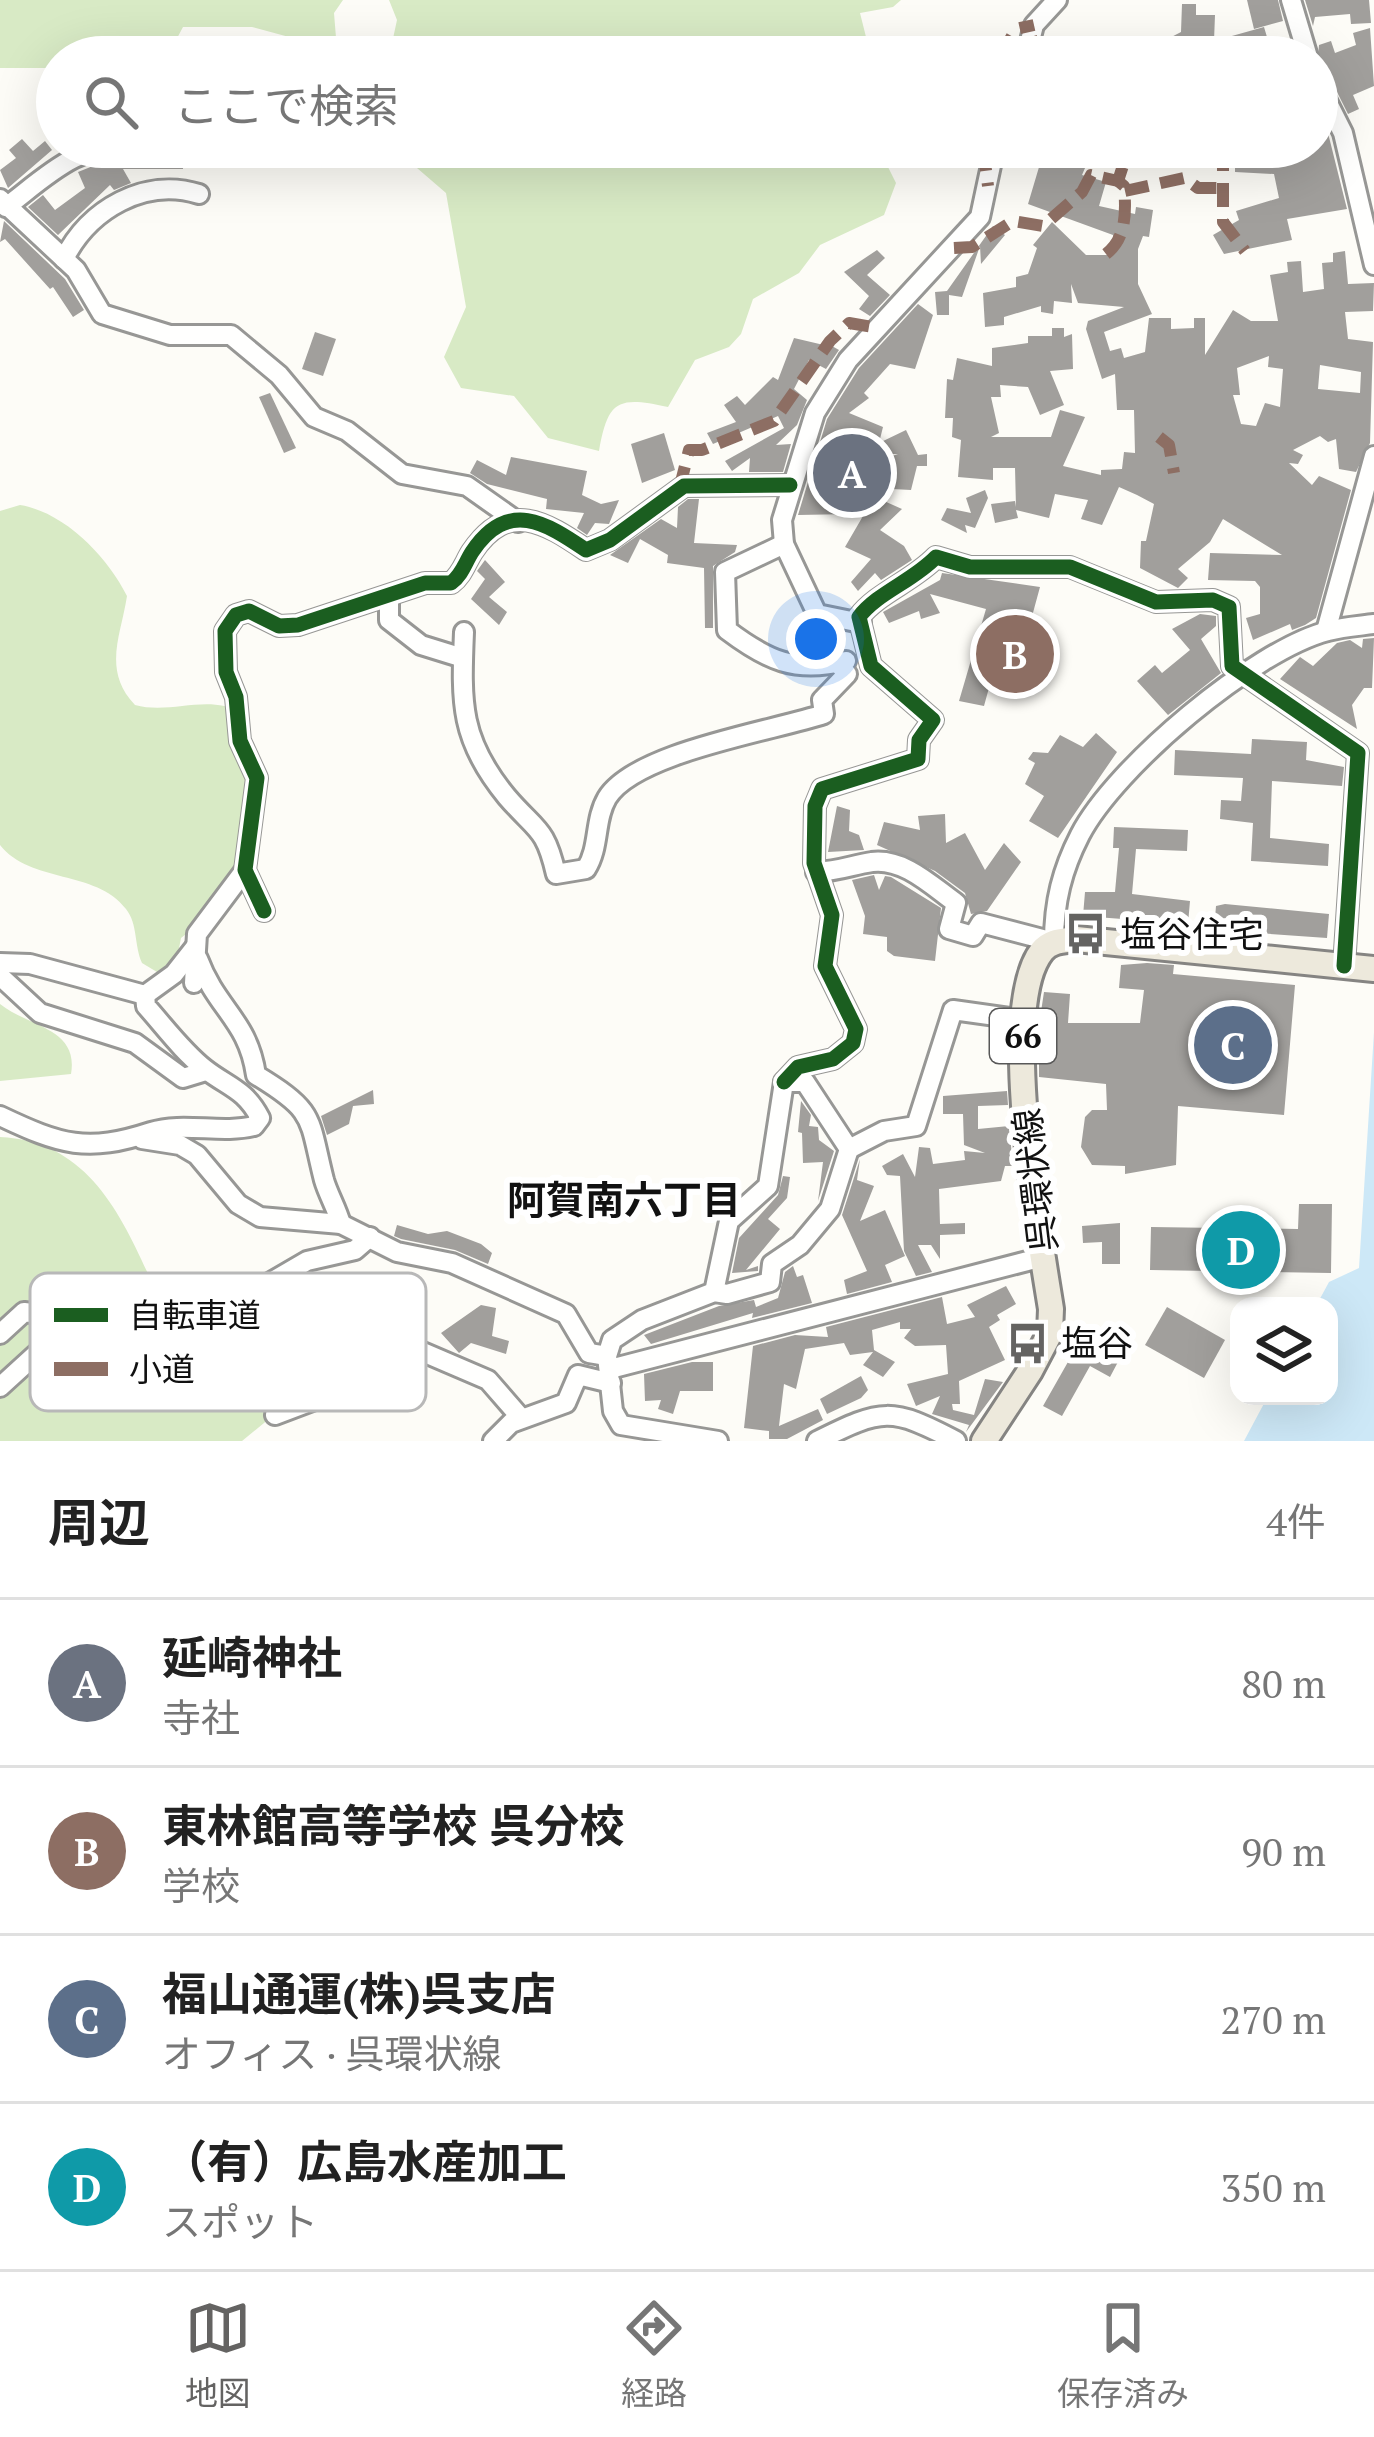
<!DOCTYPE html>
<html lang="ja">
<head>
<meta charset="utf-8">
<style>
	:root { --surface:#fff; --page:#f6f6f6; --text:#222; --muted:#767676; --line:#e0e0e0; --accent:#646362 }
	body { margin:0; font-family:"PT Serif","Noto Sans JP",serif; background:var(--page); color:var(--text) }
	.controls { position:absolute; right:36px; bottom:36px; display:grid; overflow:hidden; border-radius:24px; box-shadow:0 12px 48px #0002 }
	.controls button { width:108px; height:108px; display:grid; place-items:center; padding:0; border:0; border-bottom:3px solid var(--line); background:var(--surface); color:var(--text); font:60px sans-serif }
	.you { position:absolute; left:816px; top:639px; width:42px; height:42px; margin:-30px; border:9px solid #fff; border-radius:50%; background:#1a73e8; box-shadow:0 0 0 18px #1a73e833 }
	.badge { display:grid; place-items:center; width:78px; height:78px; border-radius:50%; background:var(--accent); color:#fff; font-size:39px; font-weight:700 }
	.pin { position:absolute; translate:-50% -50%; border:6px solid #fff; box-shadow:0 3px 12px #0006 }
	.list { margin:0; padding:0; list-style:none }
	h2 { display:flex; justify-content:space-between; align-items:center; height:156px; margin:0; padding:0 48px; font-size:51px }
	h2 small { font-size:39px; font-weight:400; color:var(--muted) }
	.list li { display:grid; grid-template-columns:78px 1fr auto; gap:36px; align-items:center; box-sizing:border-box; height:168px; padding:0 48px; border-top:3px solid var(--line) }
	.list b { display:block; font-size:45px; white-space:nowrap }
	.list p { margin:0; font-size:39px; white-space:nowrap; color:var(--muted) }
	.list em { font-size:39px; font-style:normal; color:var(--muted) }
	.icon { flex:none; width:66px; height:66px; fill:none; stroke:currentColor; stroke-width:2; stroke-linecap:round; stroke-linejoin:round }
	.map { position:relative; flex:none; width:1374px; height:1441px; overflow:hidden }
	.search { position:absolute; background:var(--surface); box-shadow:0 12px 48px #0002; left:36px; right:36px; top:36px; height:132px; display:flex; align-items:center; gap:30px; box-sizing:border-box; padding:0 42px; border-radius:66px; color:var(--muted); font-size:45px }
	.sheet { height:828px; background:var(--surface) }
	nav { display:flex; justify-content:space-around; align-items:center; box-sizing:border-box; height:168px; border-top:3px solid var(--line); background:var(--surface); font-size:33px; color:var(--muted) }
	nav a { display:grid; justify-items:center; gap:6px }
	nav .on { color:var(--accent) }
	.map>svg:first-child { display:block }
	.forest { fill:#d8eac5 }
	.water { fill:#cde8f7 }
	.building { fill:#a19f9c; fill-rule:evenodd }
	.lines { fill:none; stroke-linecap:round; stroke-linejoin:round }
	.minor-casing { stroke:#979795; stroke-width:24 }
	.major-casing { stroke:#858482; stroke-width:30 }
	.minor { stroke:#fffffe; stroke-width:18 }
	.major { stroke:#ede9dc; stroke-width:24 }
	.quiet { stroke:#8d6e63; stroke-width:12; stroke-dasharray:24 12; stroke-linecap:butt }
	.cycleway-casing { stroke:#fff; stroke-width:22 }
	.cycleway { stroke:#1b5e20; stroke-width:15 }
	.labels { text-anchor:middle; stroke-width:12; stroke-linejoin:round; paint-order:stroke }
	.shield { fill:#fff; stroke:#585858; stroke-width:3 }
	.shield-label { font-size:33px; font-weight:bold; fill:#111 }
	.poi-label { font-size:36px; fill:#111; stroke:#fff; text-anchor:start }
	.street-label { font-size:36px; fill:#111; stroke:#fff }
	.neighbourhood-label { font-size:39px; font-weight:bold; fill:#111; stroke:#fff }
	.key { fill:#fff; stroke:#b8b8b8; stroke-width:3 }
	.key-label { font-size:33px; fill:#111 }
</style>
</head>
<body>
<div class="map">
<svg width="1374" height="1441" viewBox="0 0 1374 1441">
	<rect width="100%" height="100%" fill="#fdfcf7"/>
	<g class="forest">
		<polygon points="0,0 343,0 334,13 337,50 252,27 183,27 175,42 177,57 57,57 57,68 0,68"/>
		<polygon points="389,0 901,0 893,7 860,13 871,57 389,57 397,20"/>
		<path d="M407 147H878L896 183 884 215 820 245 799 273 753 299 741 334 729 347 695 360 668 407C618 396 608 400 599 451L548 438 514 396 461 388 444 357 466 307 446 193 417 168Z"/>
		<path d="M20 505C64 512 107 556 127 596 121 636 102 670 135 705 171 715 209 693 241 713 244 746 253 826 244 856 238 876 199 926 181 938L174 974 157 972 142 963C134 945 138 924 126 909 95 869 31 884 0 845V511Z"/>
		<path d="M0 1004C29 1027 79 1028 71 1074L0 1081Z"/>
		<path d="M0 1137C89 1141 122 1216 154 1287 160 1300 165 1318 173 1329 189 1349 246 1359 273 1373L281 1409 242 1441H0Z"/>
	</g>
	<polygon class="water" points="1374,1032 1374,1441 1244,1441 1268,1396 1329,1396 1329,1306 1316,1306 1329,1282 1359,1268"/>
	<g class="building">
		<polygon points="1247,0 1278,0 1283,21 1254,29"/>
		<polygon points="1305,0 1369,0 1371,23 1351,24 1350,14 1315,17 1313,26"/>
		<polygon points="1182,4 1196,4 1196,15 1215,15 1214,41 1264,27 1273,57 1133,57 1181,32"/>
		<polygon points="1370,28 1374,86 1353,95 1359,109 1348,114 1328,74 1317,68 1319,45 1331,41 1335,53 1356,45 1353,33"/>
		<polygon points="1328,133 1347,209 1287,219 1292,240 1224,254 1213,235 1239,220 1236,211 1279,198 1274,174 1235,172 1235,149 1317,147 1317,138"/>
		<polygon points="22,139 33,151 45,141 52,150 8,188 0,170 16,158 9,150"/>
		<path d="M1045 147H1094L1082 175 1106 182 1099 206 1135 214 1136 207 1153 210 1149 237 1143 236 1138 249V284L1152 314 1104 332 1110 351 1121 348 1124 358 1145 352 1149 318H1171V329L1194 328V318H1205V355L1233 310 1251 321H1278L1270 275 1288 272 1287 262 1301 261 1303 292 1324 289 1322 263 1333 262V253L1345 251 1348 284 1374 283 1373 311 1345 312 1348 339 1373 342 1370 443 1356 472 1339 469 1336 439 1328 442 1320 436 1293 450 1303 455 1298 464 1289 463 1312 485 1319 476 1351 490 1316 618 1305 625 1292 630 1290 624 1253 640 1246 618 1260 614V587L1255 581 1208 580 1210 553 1282 555 1223 519 1210 542 1178 569 1188 578 1178 588 1140 568 1141 541H1146L1154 504 1137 495 1119 487 1102 525 1081 519 1088 500 1055 494 1049 518 1016 510 1018 518 995 523 991 504 1015 501 1016 507 1015 468H993V480L958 477 961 440 952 437 953 418H945L947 379 953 380 957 358 992 366V348L1028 343V336H1052V328H1064V337L1072 334 1073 369 1050 371 1064 405 1040 415 1028 387 1000 385 1001 397H991L999 433 991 437H1051L1060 410 1085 417 1063 466 1101 475V470L1122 469 1124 452 1135 453 1134 410H1117L1115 374 1102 379 1086 329 1088 321 1124 307 1078 303 1071 284 1072 303 1054 301 1053 314 1041 312V306L1004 317V325L985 327 983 293 1016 287V277L1028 274 1037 248 1033 245 1052 222 1086 255H1113V235L1028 204ZM1269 356 1268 367 1283 369 1280 407 1265 403 1256 426 1241 424 1233 395H1240L1237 368ZM1320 365 1361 372 1360 393 1318 389Z"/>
		<polygon points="154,150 182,151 183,169 123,169 131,183 114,190 110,185 58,235 28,207 43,195 55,210 85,188 78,172 98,164 133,164 142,151"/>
		<polygon points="4,221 65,279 84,310 73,317 53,287 50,289 5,239 0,242"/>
		<polygon points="993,226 1005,235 981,264 980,246 962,297 949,295 949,315 937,315 935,292 947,291"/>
		<polygon points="877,250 885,258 867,275 890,295 870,316 859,309 869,296 844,272"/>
		<polygon points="918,304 933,315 915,369 890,364 864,393 869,398 849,413 883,427 879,443 906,430 918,455 927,454 927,466 917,466 911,490 892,489 896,465 889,465 889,457 898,454 873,454 841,440 838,486 843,498 851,499 851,514 798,515 827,419 859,368"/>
		<polygon points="315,332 336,339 323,376 302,369"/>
		<polygon points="794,338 828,346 826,353 832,346 839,350 826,369 809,360 794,389 807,400 797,425 776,445 791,444 783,472 749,472 750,458 732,471 725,461 784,428 778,416 713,444 707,433 736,422 724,405 737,396 745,405 773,377 778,380"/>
		<polygon points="270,393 296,448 284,453 259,397"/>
		<polygon points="664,433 675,470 642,483 631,444"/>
		<polygon points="511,457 587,471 582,495 601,504 619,500 609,524 595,523 587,535 577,528 584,513 546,509 547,499 487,484 470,473 477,460 506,475"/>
		<polygon points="985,490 988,498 975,528 965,525 967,533 941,520 947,508 971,513 966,498"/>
		<polygon points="688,499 699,499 694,543 737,545 735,552 713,566 713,628 705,628 704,568 667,563 668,555 640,539 628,563 610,555 661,519 677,528 678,507"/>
		<polygon points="884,501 902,509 880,530 904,546 912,560 881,580 875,573 858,591 851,582 871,559 845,547 870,504"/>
		<polygon points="485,560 505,582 489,597 507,612 499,625 471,599 485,579 477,571"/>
		<polygon points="942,573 1040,587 1031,620 1009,615 984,706 959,701 986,609 930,594 940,613 921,619 919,611 889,623 883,612 940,580"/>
		<polygon points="1200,614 1216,616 1216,626 1201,639 1221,673 1168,715 1137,681 1155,665 1162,673 1190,650 1172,629"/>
		<polygon points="1374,638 1372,688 1364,688 1352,705 1357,729 1280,679 1300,657 1313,666 1337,643 1350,640 1362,648 1363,639"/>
		<polygon points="1096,733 1117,752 1058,838 1029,821 1044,796 1025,784 1035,763 1028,759 1033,752 1048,753 1060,735 1083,747"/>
		<polygon points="1252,739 1307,742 1306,760 1344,767 1342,786 1272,781 1270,838 1329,844 1328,866 1251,861 1253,823 1220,819 1221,800 1241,801 1243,778 1174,775 1175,750 1251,754"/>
		<polygon points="837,806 850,810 849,831 859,835 864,850 828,852"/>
		<polygon points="945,814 946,843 965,833 985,870 1004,843 1021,862 987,911 971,914 965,893 935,871 877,845 884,822 920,830 918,816"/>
		<polygon points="1114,827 1188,830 1187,851 1136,849 1132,894 1190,901 1188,924 1083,916 1085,892 1115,892 1119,848 1113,848"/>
		<polygon points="874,875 879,890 885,876 891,877 941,908 935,961 894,956 887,951 887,937 863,934 865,916 852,880"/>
		<polygon points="1225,904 1329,914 1327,938 1214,930 1216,906"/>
		<polygon points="1147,963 1174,965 1173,974 1295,985 1284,1115 1178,1106 1176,1165 1125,1174 1125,1166 1092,1165 1081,1147 1085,1117 1092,1110 1107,1110 1106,1084 1039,1077 1039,1025 1044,992 1070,994 1068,1023 1140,1023 1144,990 1119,988 1121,965"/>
		<polygon points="373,1090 374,1104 353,1106 349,1124 327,1135 321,1116"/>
		<polygon points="1007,1091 1008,1105 978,1106 978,1129 1009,1126 1013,1166 1005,1166 1001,1181 939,1189 940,1224 965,1223 965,1234 940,1235 940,1259 931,1245 918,1245 932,1272 916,1276 904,1251 900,1176 887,1175 882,1166 903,1154 915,1177 919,1147 930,1148 933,1164 965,1160 964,1151 985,1153 964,1145 963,1114 943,1114 943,1096"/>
		<polygon points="801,1101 811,1115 809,1126 818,1127 819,1140 834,1151 818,1201 823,1162 803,1163 802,1133 798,1132"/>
		<polygon points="860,1159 857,1180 874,1186 860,1221 885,1210 905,1256 885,1265 892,1282 847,1294 844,1280 867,1271 842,1215"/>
		<polygon points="783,1176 790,1177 787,1198 768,1219 780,1229 746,1270 758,1266 758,1271 732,1273 739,1238 778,1195"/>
		<polygon points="1299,1204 1332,1204 1331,1273 1150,1270 1151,1227 1298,1229"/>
		<polygon points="1120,1223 1120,1264 1102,1264 1102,1242 1083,1243 1082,1226"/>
		<polygon points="397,1225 428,1234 447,1231 481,1244 492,1253 488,1264 455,1250 401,1239 394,1236"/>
		<polygon points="793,1266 797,1277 803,1275 812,1303 752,1318 753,1313 651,1344 644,1335 719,1306 754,1300 756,1307 778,1298 785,1272"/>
		<polygon points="1006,1286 1016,1304 997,1315 1000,1320 989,1327 1005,1360 959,1381 960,1404 952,1404 953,1410 974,1415 985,1379 1003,1382 966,1432 969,1425 932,1414 940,1396 916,1406 907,1384 948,1374 946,1345 915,1346 904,1338 911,1329 900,1329 900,1322 872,1330 874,1350 895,1362 883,1377 863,1365 873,1352 850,1355 844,1343 805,1349 796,1389 784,1384 779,1426 818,1409 823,1420 787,1439 769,1439 769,1431 744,1428 753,1346 795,1335 828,1337 826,1327 942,1297 947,1324 975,1317 967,1305"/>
		<polygon points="481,1305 496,1308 492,1336 509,1341 506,1354 471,1343 459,1353 441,1333"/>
		<polygon points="1167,1307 1225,1340 1204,1378 1145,1345"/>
		<polygon points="1081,1339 1119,1360 1110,1377 1090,1366 1062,1416 1043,1406"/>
		<polygon points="692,1362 713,1362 713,1391 680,1391 673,1414 658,1409 661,1400 645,1401 644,1374"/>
		<polygon points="861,1376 868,1390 861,1398 827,1414 820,1399"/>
	</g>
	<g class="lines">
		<defs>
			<g id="minor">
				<polyline points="1291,0 1308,57"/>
				<polyline points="1026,57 1034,25 1057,0"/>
				<polyline points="1317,81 1343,133 1374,265"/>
				<polyline points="0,199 76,270 102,314 170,335 231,335 279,375 314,417 347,431 402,474 467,486 518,522"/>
				<path d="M6 207C40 182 83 137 129 151"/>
				<path d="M64 259C89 209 145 177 199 194"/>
				<path d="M784 544 725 572 727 630C768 661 795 673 846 661"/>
				<polyline points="389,596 389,620 421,645 463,658"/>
				<polyline points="861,623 817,614 784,544 782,520 815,413 848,360 980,217 993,156 1003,147"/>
				<polyline points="1326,631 1374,456"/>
				<path d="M464 632C461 704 460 740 507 797 536 831 545 826 556 874L586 869C600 847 594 820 607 798 635 752 773 731 824 714L822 700 847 674 838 663"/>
				<path d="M816 872C840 871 852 865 872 862 904 858 932 886 956 903L949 929 973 936 981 923 1054 942C1054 902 1062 870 1080 835 1115 767 1254 650 1328 631 1343 627 1359 626 1374 624"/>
				<path d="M264 911 245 870 257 778 240 741 236 697 226 672 225 631 236 615 249 611 279 626 298 625 425 583H451C462 575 465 563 472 552 508 498 546 523 586 550L610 540 684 486 790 485"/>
				<path d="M198 959C217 1010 248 1020 256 1075 317 1112 308 1117 324 1180 328 1194 337 1209 341 1224"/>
				<polyline points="0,963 30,964 145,995 174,974 196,946"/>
				<polyline points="0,976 40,1013 135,1043 183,1078 206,1071"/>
				<polyline points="194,983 197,934 245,870"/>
				<path d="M784 1082 798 1067 833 1059 853 1043 856 1029 825 966 832 915 814 863 815 806 822 789 918 759 919 740 933 720 871 666 859 617C877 593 913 581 936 557L970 567H1070L1156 602 1213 600 1229 607 1232 666 1358 753 1344 966"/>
				<path d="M0 1116C61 1145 87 1153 151 1132 183 1122 221 1134 254 1126L260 1118C245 1089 228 1087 205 1069 183 1052 164 1026 146 1006L145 995"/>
				<polyline points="142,1139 180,1145 197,1155 238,1204 260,1217 341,1224 397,1252 452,1263 566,1314 589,1353 607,1356"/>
				<polyline points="849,1149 884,1131 916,1126 953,1010 1024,1020"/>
				<polyline points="714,1292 727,1294 770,1282 772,1264 800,1245 830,1209 849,1149 805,1082 784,1082 768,1186 729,1221 714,1292 642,1320 612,1340 607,1356 613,1411 621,1425 718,1441"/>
				<polyline points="119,1331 144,1312"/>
				<polyline points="0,1334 24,1312 65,1317 86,1332"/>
				<polyline points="610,1369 1043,1257"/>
				<polyline points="0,1387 57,1335 205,1331 254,1292 307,1261 355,1250 370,1237"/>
				<polyline points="275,1415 357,1384 385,1359 411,1347 488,1380 521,1418"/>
				<polyline points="493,1441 511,1423 566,1403 578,1375 611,1383"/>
				<path d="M817 1441C883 1408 891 1407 956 1441"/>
			</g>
			<path id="major" d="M984 1441 1030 1371 1050 1333 1051 1309C1040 1238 997 1007 1042 951 1051 940 1063 941 1076 939L1374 969"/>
		</defs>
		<use href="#minor" class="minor-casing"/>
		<use href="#major" class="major-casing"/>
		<use href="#minor" class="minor"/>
		<use href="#major" class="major"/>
		<g class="quiet">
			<polyline points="1031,37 1038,57"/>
			<polyline points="1000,57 1016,29 1034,25"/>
			<polyline points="983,147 988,186"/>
			<polyline points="1223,147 1223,222 1245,251"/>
			<polyline points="1125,191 1184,178 1198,188 1223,188"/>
			<polyline points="954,248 972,247 1013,221 1043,226 1082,192 1091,175 1118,181"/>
			<path d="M1106 254C1127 238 1126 211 1124 186L1118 181 1129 147"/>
			<polyline points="1159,437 1169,445 1174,473"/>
			<polyline points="679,490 689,450 702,450 774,421 830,341 849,323 879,328"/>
		</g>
		<defs>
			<g id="cycleway">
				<path d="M264 911 245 870 257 778 240 741 236 697 226 672 225 631 236 615 249 611 279 626 298 625 425 583H451C462 575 465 563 472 552 508 498 546 523 586 550L610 540 684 486 790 485"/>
				<path d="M784 1082 798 1067 833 1059 853 1043 856 1029 825 966 832 915 814 863 815 806 822 789 918 759 919 740 933 720 871 666 859 617C877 593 913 581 936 557L970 567H1070L1156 602 1213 600 1229 607 1232 666 1358 753 1344 966"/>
			</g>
		</defs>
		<use href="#cycleway" class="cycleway-casing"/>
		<use href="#cycleway" class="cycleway"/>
	</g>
	<defs>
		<symbol id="bus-bare" viewBox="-9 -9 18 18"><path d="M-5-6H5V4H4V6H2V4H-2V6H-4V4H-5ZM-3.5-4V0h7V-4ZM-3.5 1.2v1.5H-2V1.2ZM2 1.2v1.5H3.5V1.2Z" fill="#646362" stroke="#fff" stroke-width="2.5" paint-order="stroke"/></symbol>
	</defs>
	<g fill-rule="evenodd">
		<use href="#bus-bare" x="1056" y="904" width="59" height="59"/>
		<use href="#bus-bare" x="998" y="1314" width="59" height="59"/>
	</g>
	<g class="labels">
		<rect class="shield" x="990" y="1009" width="66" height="54" rx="9"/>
		<g class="shield-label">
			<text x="1023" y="1048">66</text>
		</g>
		<g class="poi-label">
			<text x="1120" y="947">塩谷住宅</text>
			<text x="1061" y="1356">塩谷</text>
		</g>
		<g class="street-label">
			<text transform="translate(1035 1180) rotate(-97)" y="13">呉環状線</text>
		</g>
		<g class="neighbourhood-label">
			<text x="624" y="1214">阿賀南六丁目</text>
		</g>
	</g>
	<rect x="30" y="1273" width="396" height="138" rx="18" class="key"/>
	<rect x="54" y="1308" width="54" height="14" fill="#1b5e20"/>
	<rect x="54" y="1362" width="54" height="14" fill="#8d6e63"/>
	<g class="key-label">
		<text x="129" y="1327">自転車道</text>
		<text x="129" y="1381">小道</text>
	</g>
</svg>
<div class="controls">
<button><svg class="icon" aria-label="layers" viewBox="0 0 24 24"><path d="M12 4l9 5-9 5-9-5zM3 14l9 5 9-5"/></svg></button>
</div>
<div class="you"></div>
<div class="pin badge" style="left:852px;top:473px;background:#6b7280">A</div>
<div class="pin badge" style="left:1015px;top:654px;background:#8d6e63">B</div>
<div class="pin badge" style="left:1233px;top:1045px;background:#5c6f8a">C</div>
<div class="pin badge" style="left:1241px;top:1250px;background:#0f9aa8">D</div>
<div class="search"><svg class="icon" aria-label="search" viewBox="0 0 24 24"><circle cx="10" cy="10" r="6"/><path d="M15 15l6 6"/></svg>ここで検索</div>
</div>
<section class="sheet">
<h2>周辺<small>4件</small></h2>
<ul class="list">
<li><span class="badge" style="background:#6b7280">A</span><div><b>延崎神社</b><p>寺社</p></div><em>80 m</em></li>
<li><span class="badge" style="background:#8d6e63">B</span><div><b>東林館高等学校 呉分校</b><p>学校</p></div><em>90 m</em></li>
<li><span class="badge" style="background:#5c6f8a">C</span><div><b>福山通運(株)呉支店</b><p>オフィス · 呉環状線</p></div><em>270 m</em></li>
<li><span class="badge" style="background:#0f9aa8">D</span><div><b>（有）広島水産加工</b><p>スポット</p></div><em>350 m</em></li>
</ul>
</section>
<nav>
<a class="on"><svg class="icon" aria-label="map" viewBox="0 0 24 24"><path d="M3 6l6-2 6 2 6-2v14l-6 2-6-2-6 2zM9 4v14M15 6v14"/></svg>地図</a>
<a><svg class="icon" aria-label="directions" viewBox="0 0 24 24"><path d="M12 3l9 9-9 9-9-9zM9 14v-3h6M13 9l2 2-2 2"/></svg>経路</a>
<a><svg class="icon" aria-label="saved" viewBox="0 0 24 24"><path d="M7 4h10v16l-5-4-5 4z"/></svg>保存済み</a>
</nav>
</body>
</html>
